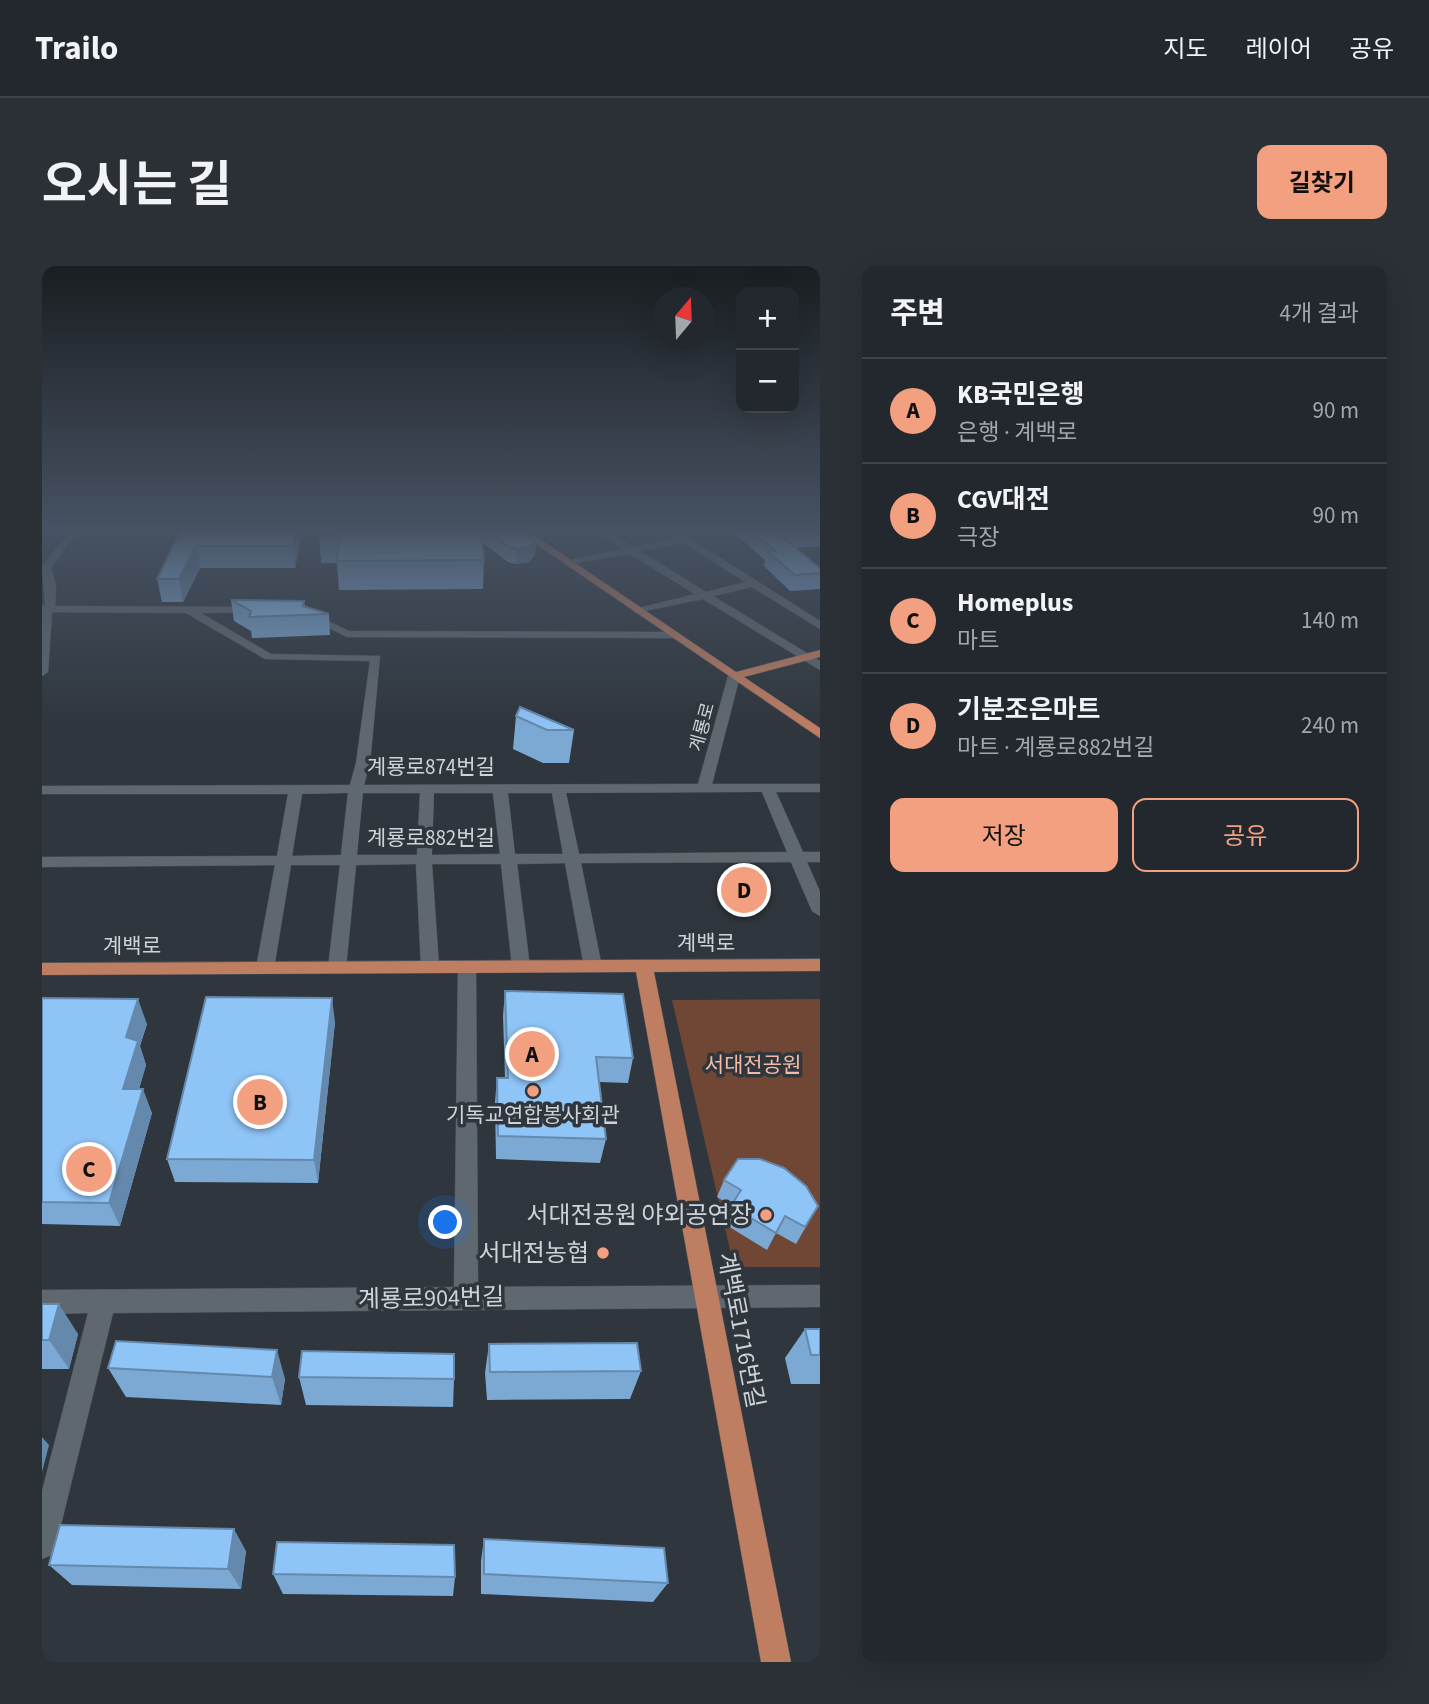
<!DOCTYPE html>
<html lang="ko">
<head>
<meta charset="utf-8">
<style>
	:root { --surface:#23282e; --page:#2b3036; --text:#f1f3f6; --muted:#a3a6aa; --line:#40444a; --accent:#f2a07f }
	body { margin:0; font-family:"Source Sans 3","Noto Sans KR",sans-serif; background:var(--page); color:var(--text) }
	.controls { position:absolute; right:21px; top:21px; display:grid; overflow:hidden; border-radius:14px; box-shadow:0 7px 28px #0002 }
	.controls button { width:63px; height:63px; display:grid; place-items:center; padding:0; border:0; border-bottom:2px solid var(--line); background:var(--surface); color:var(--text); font:35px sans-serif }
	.compass { position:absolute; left:610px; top:21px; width:63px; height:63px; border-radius:50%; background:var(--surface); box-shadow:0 7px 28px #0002; rotate:19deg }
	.you { position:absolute; left:404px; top:957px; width:24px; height:24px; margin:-18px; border:5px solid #fff; border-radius:50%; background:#1a73e8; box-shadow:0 0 0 10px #1a73e833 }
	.badge { display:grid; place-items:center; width:46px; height:46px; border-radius:50%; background:var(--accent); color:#111; font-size:23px; font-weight:700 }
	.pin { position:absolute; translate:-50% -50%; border:4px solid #fff; box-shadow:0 2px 7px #0006 }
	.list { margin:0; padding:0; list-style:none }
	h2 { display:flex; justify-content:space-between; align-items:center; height:91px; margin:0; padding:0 28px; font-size:30px }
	h2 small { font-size:23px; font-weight:400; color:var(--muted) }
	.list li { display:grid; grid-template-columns:46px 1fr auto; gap:21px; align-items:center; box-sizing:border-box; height:105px; padding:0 28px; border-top:2px solid var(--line) }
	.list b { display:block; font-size:26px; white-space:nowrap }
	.list p { margin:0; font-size:23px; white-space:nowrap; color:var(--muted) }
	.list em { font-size:23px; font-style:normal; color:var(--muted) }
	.actions { display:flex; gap:14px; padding:21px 28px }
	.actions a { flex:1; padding:16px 0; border:2px solid var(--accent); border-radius:14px; text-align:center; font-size:24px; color:var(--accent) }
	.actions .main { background:var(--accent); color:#111 }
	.map { position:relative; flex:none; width:778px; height:1396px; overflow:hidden; border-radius:14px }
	header { display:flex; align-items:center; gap:42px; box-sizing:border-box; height:98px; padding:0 35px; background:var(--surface); border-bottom:2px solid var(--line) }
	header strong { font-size:33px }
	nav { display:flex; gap:38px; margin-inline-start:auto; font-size:24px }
	.intro { display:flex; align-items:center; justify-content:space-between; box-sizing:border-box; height:168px; padding:0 42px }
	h1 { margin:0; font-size:49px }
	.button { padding:18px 32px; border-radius:14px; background:var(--accent); color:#111; font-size:24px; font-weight:700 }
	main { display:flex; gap:42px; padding:0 42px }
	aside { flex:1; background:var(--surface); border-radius:14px; box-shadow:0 7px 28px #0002 }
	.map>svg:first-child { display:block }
	.green { fill:#704635 }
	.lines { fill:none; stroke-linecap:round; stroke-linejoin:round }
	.minor-casing { stroke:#4e5459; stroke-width:1 }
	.major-casing { stroke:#4e5459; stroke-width:1 }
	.minor { fill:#60686f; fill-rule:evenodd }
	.major { fill:#bf7d62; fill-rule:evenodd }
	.wall { fill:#7ba9d4 }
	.shaded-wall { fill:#6489ad }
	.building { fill:#8fc4f7; stroke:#6489ad; stroke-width:2 }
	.poi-dot { fill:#f2a07f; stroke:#2f363d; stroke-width:2.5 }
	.labels { text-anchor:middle; stroke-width:7; stroke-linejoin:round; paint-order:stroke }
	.far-street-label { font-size:18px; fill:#ced3d7; stroke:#2f363d }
	.street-label { font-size:21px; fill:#ced3d7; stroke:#2f363d }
	.park-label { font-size:21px; fill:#f4bba4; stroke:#2f363d }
	.poi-label { font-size:21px; fill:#ced3d7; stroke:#2f363d }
	.near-poi-label { font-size:24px; fill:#ced3d7; stroke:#2f363d; text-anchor:end }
	.near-street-label { font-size:24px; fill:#ced3d7; stroke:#2f363d }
</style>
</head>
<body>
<header>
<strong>Trailo</strong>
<nav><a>지도</a><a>레이어</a><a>공유</a></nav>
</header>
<div class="intro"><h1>오시는 길</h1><a class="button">길찾기</a></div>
<main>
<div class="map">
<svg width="778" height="1396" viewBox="0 0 778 1396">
	<rect width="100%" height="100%" fill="#2f363d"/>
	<polygon class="green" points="778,733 778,1001 692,1001 630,734"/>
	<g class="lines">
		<defs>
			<g id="minor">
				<path d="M27 265H36L9 302 14 319 13 340 213 341 217 342V346L159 347 229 388 338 390 328 497 322 519 656 518 686 410 696 407 698 410 670 518H778V526H734L761 586H778V596H765L778 626V650L770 645 749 596 539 597 560 701 557 705H545L542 701 523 597 475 598 488 701 485 705H473L470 701 459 598H390L397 701 394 705H382L379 701 374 598 314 599 304 702 301 706H289L286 702 298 599H249L232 702 229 706H217L214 702 233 599 0 601V591L235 590 246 528H0V520L308 519 314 497 328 395 223 393 144 347 10 346 6 406 0 410V340L3 338 0 300ZM720 526 745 586 537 588 524 527ZM306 527 299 589 250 590 260 528ZM321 527H378L375 589H315ZM392 527H451L458 588 390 589ZM466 527H510L521 588H473Z"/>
				<path d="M554 265H565L591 281 635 272 626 265H667L644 270 778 355V363L710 321 671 330 778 395V404L661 333 593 347V343L653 328 588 288 523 299V295L581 283ZM642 277 703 316 664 326 598 285Z"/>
				<polygon points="268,346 307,365 633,366 639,369 633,372 305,371 264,351 263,349"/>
				<polygon points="425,695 431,697 434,701 436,1021 778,1019 778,1041 71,1047 14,1279 10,1289 0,1293 0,1225 46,1047 0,1048 0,1024 412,1021 416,701 419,697"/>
			</g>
			<g id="major">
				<polygon points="475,265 486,265 694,406 778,384 778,391 702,411 778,462 778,472"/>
				<polygon points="778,693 778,705 612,706 749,1396 719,1396 594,706 0,709 0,697"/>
			</g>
		</defs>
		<use href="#minor" class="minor-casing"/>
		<use href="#major" class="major-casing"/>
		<use href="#minor" class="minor"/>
		<use href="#major" class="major"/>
	</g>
	<g class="wall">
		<polygon points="138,265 259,271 253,302 158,302 141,336 120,336 115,313"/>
		<polygon points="278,265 481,265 494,274 493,289 487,296 474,298 466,296 441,277 442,294 441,323 297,324 295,297 279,297 277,269"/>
		<polygon points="694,265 778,265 778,280 754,282 778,302 778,323 748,325 722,300 723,294 693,268"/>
		<polygon points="189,334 262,335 263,341 287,348 288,369 210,372 209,365 192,355"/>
		<polygon points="474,450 532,464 527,497 501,497 471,483"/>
		<polygon points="463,725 591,792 586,817 557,816 564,873 558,897 454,893 453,836 455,812 463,812 461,750"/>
		<polygon points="0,732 105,758 98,780 104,799 97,823 110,847 78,960 0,958"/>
		<polygon points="293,756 276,917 133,916 125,893"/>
		<polygon points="682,914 776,940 754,978 734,967 725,984 681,957 689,940 675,931"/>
		<polygon points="0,1038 36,1068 27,1103 0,1103"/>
		<polygon points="763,1063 778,1063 778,1118 749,1118 743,1092"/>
		<polygon points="74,1075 243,1113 239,1139 84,1131 66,1102"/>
		<polygon points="447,1078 599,1105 588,1133 445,1134 443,1107"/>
		<polygon points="257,1111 412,1113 411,1141 264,1139"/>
		<polygon points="442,1273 626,1317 611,1336 439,1328 439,1295"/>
		<polygon points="204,1285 199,1323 30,1319 7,1299"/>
		<polygon points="231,1308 413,1311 411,1330 241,1328"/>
	</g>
	<g class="shaded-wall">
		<polygon points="254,265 259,265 259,271 253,302 251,280"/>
		<polygon points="494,274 493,289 487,296 474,298 475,283"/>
		<polygon points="154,280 158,302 141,336 137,313"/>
		<polygon points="290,732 293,756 276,917 272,894"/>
		<polygon points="96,733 105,758 98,780 104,799 90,847 81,823 84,771"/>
		<polygon points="101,823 110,847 78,960 67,937"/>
		<polygon points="17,1038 36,1068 27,1103 7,1074"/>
		<polygon points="235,1084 243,1113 239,1139 230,1111"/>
		<polygon points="0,1171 7,1179 0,1206"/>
		<polygon points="192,1263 204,1285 199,1323 186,1303"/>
	</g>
	<g class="building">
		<polygon points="138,265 254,265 251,280 154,280 137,313 115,313"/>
		<polygon points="278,265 439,265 442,294 295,295 298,269 277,269"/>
		<polygon points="445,265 481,265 494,274 488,281 475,283 467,281"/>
		<polygon points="710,265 778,265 738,269 778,302 778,307 753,309 725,285 733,285"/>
		<polygon points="189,334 262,335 261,340 287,348 207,351 209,345"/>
		<polygon points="478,441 532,464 505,464 474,450"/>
		<polygon points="463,725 581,728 591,792 554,791 564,873 456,870 455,812 466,812"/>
		<polygon points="164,731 290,732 272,894 125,893"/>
		<polygon points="0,732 96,733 84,771 96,775 81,823 101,823 67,937 0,936"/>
		<polygon points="696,893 718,893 742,902 764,920 776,940 763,961 743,950 734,967 689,940 699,924 682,914"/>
		<polygon points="0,1038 17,1038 7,1074 0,1074"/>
		<polygon points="763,1063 778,1063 778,1089 769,1089"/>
		<polygon points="74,1075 235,1084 230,1111 66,1102"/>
		<polygon points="595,1077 599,1105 448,1106 447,1078"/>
		<polygon points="260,1085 412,1088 412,1113 257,1111"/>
		<polygon points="18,1259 192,1263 186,1303 7,1299"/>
		<polygon points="442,1273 622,1282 626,1317 442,1308"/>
		<polygon points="235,1276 412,1279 413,1311 231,1308"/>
	</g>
	<linearGradient id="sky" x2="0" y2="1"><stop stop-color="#1a1e22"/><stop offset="0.57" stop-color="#475262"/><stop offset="1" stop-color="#475262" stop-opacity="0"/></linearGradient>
	<rect width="778" height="461" fill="url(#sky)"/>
	<g class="poi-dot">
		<circle cx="491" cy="825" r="7"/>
		<circle cx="724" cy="949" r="7"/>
		<circle cx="561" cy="987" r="7"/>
	</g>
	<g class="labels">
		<g class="far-street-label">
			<text transform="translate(660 461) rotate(-75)" y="6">계룡로</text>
		</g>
		<g class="street-label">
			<text x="389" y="508">계룡로874번길</text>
			<text x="389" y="579">계룡로882번길</text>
			<text x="664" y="684">계백로</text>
			<text x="90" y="687">계백로</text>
		</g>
		<g class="park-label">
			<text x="711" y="806">서대전공원</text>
		</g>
		<g class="poi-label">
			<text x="491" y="856">기독교연합봉사회관</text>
		</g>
		<g class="near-poi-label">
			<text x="710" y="957">서대전공원 야외공연장</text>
			<text x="547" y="995">서대전농협</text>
		</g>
		<g class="near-street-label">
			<text transform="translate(389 1032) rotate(-1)" y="8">계룡로904번길</text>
			<text transform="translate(699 1064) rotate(79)" y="8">계백로1716번길</text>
		</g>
	</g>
</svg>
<div class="controls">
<button>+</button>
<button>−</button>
</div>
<svg class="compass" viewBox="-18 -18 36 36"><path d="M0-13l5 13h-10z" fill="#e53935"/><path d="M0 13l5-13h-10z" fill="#a3a6aa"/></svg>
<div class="you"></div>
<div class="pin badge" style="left:490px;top:788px">A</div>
<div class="pin badge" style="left:218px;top:836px">B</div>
<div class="pin badge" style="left:47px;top:903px">C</div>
<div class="pin badge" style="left:702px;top:624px">D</div>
</div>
<aside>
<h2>주변<small>4개 결과</small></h2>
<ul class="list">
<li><span class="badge">A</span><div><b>KB국민은행</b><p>은행 · 계백로</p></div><em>90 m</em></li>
<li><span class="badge">B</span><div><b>CGV대전</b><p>극장</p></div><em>90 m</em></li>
<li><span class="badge">C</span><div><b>Homeplus</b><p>마트</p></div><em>140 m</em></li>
<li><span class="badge">D</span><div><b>기분조은마트</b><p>마트 · 계룡로882번길</p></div><em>240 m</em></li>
</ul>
<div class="actions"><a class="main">저장</a><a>공유</a></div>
</aside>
</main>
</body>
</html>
